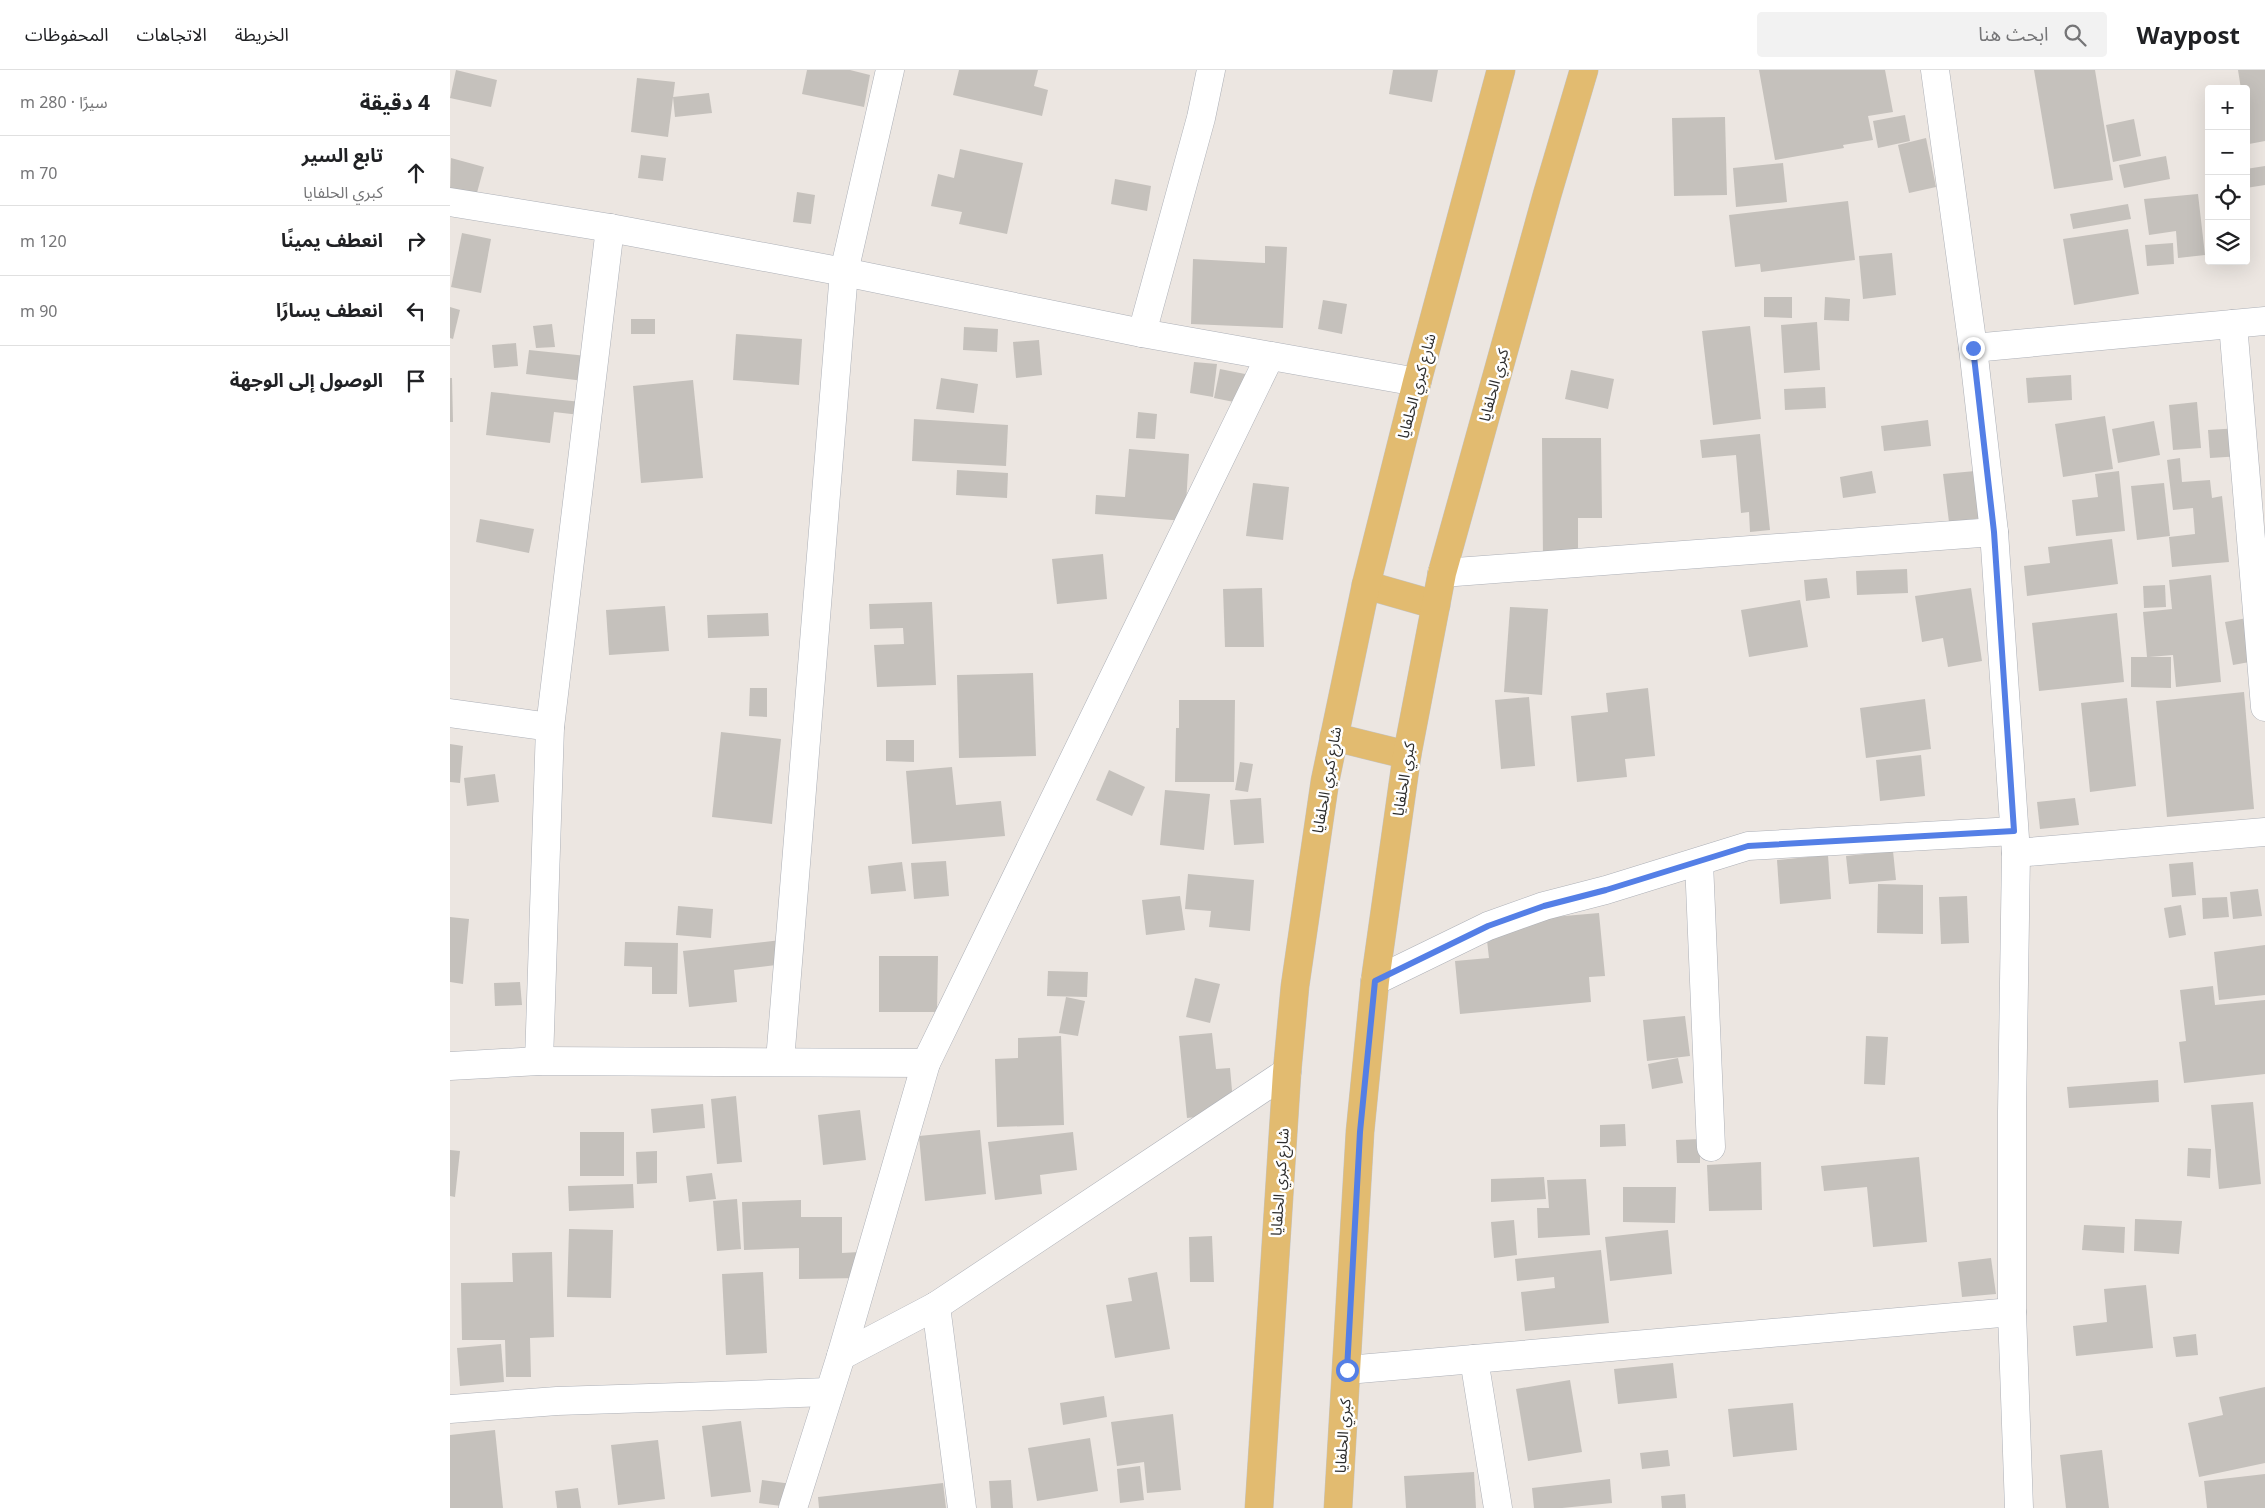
<!DOCTYPE html>
<html lang="ar">
<head>
<meta charset="utf-8">
<style>
	:root { --surface:#fff; --page:#f2f2f2; --text:#202124; --muted:#757577; --line:#e0e0e0 }
	body { margin:0; font-family:"Noto Sans","Noto Sans Arabic",sans-serif; background:var(--page); color:var(--text); direction:rtl }
	.controls { position:absolute; right:15px; top:15px; display:grid; overflow:hidden; border-radius:5px; box-shadow:0 5px 20px #0002 }
	.controls button { width:45px; height:45px; display:grid; place-items:center; padding:0; border:0; border-bottom:1px solid var(--line); background:var(--surface); color:var(--text); font:25px sans-serif }
	.stop { position:absolute; width:15px; height:15px; margin:-11px; border:4px solid #547fe6; border-radius:50%; background:#fff }
	.stop.end { background:#547fe6; border-color:#fff; box-shadow:0 1px 5px #0008 }
	.list { margin:0; padding:0; list-style:none }
	h2 { display:flex; justify-content:space-between; align-items:center; height:65px; margin:0; padding:0 20px; font-size:21px }
	h2 small { font-size:16px; font-weight:400; color:var(--muted) }
	.list li { display:grid; grid-template-columns:32px 1fr auto; gap:15px; align-items:center; box-sizing:border-box; height:70px; padding:0 20px; border-top:1px solid var(--line) }
	.list b { display:block; font-size:19px; white-space:nowrap }
	.list p { margin:0; font-size:16px; white-space:nowrap; color:var(--muted) }
	.list em { font-size:16px; font-style:normal; color:var(--muted) }
	.icon { flex:none; width:28px; height:28px; fill:none; stroke:currentColor; stroke-width:2; stroke-linecap:round; stroke-linejoin:round }
	.map { position:relative; flex:none; width:1815px; height:1438px; overflow:hidden; direction:ltr }
	header { display:flex; align-items:center; gap:30px; box-sizing:border-box; height:70px; padding:0 25px; background:var(--surface); border-bottom:1px solid var(--line) }
	header strong { font-size:24px }
	nav { display:flex; gap:28px; margin-inline-start:auto; font-size:18px }
	.search { width:350px; height:45px; background:var(--page); display:flex; align-items:center; gap:12px; box-sizing:border-box; padding:0 18px; border-radius:5px; color:var(--muted); font-size:19px }
	main { display:flex }
	aside { flex:1; background:var(--surface) }
	.map>svg:first-child { display:block }
	.building { fill:#c5c1bc }
	.lines { fill:none; stroke-linecap:round; stroke-linejoin:round }
	.minor-casing { stroke:#adb0b7; stroke-width:29 }
	.major-casing { stroke:#c4c4c4; stroke-width:29 }
	.minor { stroke:#fff; stroke-width:28 }
	.major { stroke:#e2bb70; stroke-width:28 }
	.route { stroke:#547fe6; stroke-width:6 }
	.labels { text-anchor:middle; stroke-width:5; stroke-linejoin:round; paint-order:stroke }
	.street-label { font-size:15px; fill:#2c2c2c; stroke:#fff }
</style>
</head>
<body>
<header>
<strong>Waypost</strong>
<div class="search"><svg class="icon" aria-label="search" viewBox="0 0 24 24"><circle cx="10" cy="10" r="6"/><path d="M15 15l6 6"/></svg>ابحث هنا</div>
<nav><a>الخريطة</a><a>الاتجاهات</a><a>المحفوظات</a></nav>
</header>
<main>
<div class="map">
<svg width="1815" height="1438" viewBox="0 0 1815 1438">
	<rect width="100%" height="100%" fill="#ece6e1"/>
	<g class="building">
		<polygon points="6,0 47,10 41,37 0,28"/>
		<polygon points="357,0 400,0 420,5 414,37 352,24"/>
		<polygon points="509,0 588,0 584,16 598,20 592,46 503,25"/>
		<polygon points="943,0 988,0 982,32 939,24"/>
		<polygon points="1309,0 1435,0 1443,42 1418,46 1423,70 1393,75 1394,78 1325,90"/>
		<polygon points="1584,0 1645,0 1663,110 1604,119"/>
		<polygon points="1788,0 1815,0 1815,71 1799,74 1796,55 1796,19 1791,19"/>
		<polygon points="187,8 225,12 218,67 181,62"/>
		<polygon points="259,23 262,43 225,47 223,27"/>
		<polygon points="1455,45 1460,71 1428,78 1423,51"/>
		<polygon points="1275,47 1277,125 1224,126 1222,48"/>
		<polygon points="1684,49 1691,86 1663,92 1656,55"/>
		<polygon points="1476,68 1486,117 1459,123 1448,75"/>
		<polygon points="510,79 573,93 557,164 509,154 512,142 481,136 488,104 504,108"/>
		<polygon points="191,85 216,88 213,111 188,108"/>
		<polygon points="1716,86 1720,109 1674,118 1669,95"/>
		<polygon points="1,88 34,97 25,130 0,123"/>
		<polygon points="1333,93 1337,132 1286,137 1283,98"/>
		<polygon points="1815,96 1815,115 1796,118 1796,99"/>
		<polygon points="665,109 701,116 697,141 661,134"/>
		<polygon points="347,122 365,125 361,154 343,152"/>
		<polygon points="1748,124 1755,185 1728,188 1726,161 1699,165 1694,129"/>
		<polygon points="1398,131 1405,190 1311,202 1310,194 1285,197 1279,145"/>
		<polygon points="1678,134 1681,149 1623,159 1620,144"/>
		<polygon points="1678,159 1689,224 1624,235 1613,169"/>
		<polygon points="12,163 41,169 31,223 1,217"/>
		<polygon points="1723,173 1724,194 1697,196 1695,175"/>
		<polygon points="815,176 837,177 833,258 741,254 743,189 815,193"/>
		<polygon points="1442,183 1446,225 1413,229 1409,186"/>
		<polygon points="1314,227 1342,227 1342,248 1314,247"/>
		<polygon points="1375,227 1400,229 1399,251 1374,250"/>
		<polygon points="873,230 897,234 892,264 868,259"/>
		<polygon points="0,237 10,240 3,269 0,268"/>
		<rect x="181" y="249" width="24" height="15"/>
		<polygon points="1367,252 1370,300 1334,303 1331,255"/>
		<polygon points="102,254 105,277 86,278 83,256"/>
		<polygon points="1300,256 1311,349 1263,355 1252,261"/>
		<polygon points="514,257 548,259 547,282 513,280"/>
		<polygon points="286,264 352,269 349,315 283,310"/>
		<polygon points="589,270 592,305 566,308 563,272"/>
		<polygon points="66,273 68,296 44,298 42,275"/>
		<polygon points="79,280 137,286 134,311 76,304"/>
		<polygon points="744,292 767,294 763,327 740,323"/>
		<polygon points="770,299 805,306 799,335 764,328"/>
		<polygon points="1121,300 1164,309 1158,339 1115,329"/>
		<polygon points="1621,305 1622,330 1578,333 1576,308"/>
		<polygon points="0,308 2,308 3,352 0,352"/>
		<polygon points="491,308 528,314 524,343 486,339"/>
		<polygon points="243,310 253,408 191,413 183,316"/>
		<polygon points="1375,317 1376,338 1335,340 1334,319"/>
		<polygon points="41,322 131,332 130,345 104,342 100,373 36,365"/>
		<polygon points="1747,332 1751,378 1723,380 1719,335"/>
		<polygon points="688,342 707,344 705,369 686,368"/>
		<polygon points="1655,346 1663,399 1613,407 1605,354"/>
		<polygon points="464,349 558,355 556,396 462,391"/>
		<polygon points="1478,350 1481,376 1434,381 1431,356"/>
		<polygon points="1704,351 1710,385 1668,393 1662,359"/>
		<polygon points="1790,358 1792,386 1760,388 1758,360"/>
		<polygon points="1310,364 1320,460 1300,462 1299,442 1291,443 1286,385 1252,388 1250,370"/>
		<polygon points="1092,368 1151,368 1152,448 1128,448 1128,490 1093,490"/>
		<polygon points="679,379 739,384 735,451 645,444 646,425 675,427"/>
		<polygon points="1730,388 1732,412 1760,410 1762,428 1772,426 1779,492 1722,497 1719,467 1745,464 1743,438 1723,440 1717,390"/>
		<polygon points="507,400 558,403 557,428 506,425"/>
		<polygon points="1536,400 1541,447 1499,452 1493,404"/>
		<polygon points="1422,401 1426,423 1393,428 1390,407"/>
		<polygon points="1669,401 1675,461 1626,466 1622,430 1648,427 1645,404"/>
		<polygon points="803,413 839,417 833,470 796,466"/>
		<polygon points="1714,413 1720,466 1687,470 1681,416"/>
		<polygon points="30,449 84,459 79,483 26,472"/>
		<polygon points="1662,469 1668,514 1577,526 1574,496 1600,493 1598,477"/>
		<polygon points="653,484 657,529 607,534 602,489"/>
		<polygon points="1457,499 1458,523 1407,525 1406,501"/>
		<polygon points="1761,505 1771,612 1726,617 1723,585 1699,587 1721,587 1721,618 1681,617 1681,587 1697,587 1693,542 1722,539 1719,510"/>
		<polygon points="1377,508 1380,528 1356,531 1354,510"/>
		<polygon points="1715,515 1716,537 1694,538 1693,516"/>
		<polygon points="812,518 814,577 775,577 773,519"/>
		<polygon points="1521,518 1532,591 1498,597 1493,568 1472,572 1465,526"/>
		<polygon points="1350,530 1358,577 1299,587 1291,540"/>
		<polygon points="482,532 486,615 427,617 424,575 454,574 453,558 420,559 419,534"/>
		<polygon points="215,536 219,581 159,585 156,540"/>
		<polygon points="1060,537 1098,539 1092,625 1054,622"/>
		<polygon points="318,543 319,566 258,568 257,545"/>
		<polygon points="1667,543 1674,612 1589,621 1582,553"/>
		<polygon points="1797,548 1805,591 1783,595 1775,552"/>
		<polygon points="583,603 586,686 509,688 507,605"/>
		<polygon points="300,618 317,618 317,647 299,646"/>
		<polygon points="1198,618 1205,686 1175,689 1177,707 1127,712 1121,646 1158,642 1156,623"/>
		<polygon points="1794,622 1804,739 1717,747 1706,631"/>
		<polygon points="1079,627 1085,696 1051,699 1045,630"/>
		<polygon points="1677,628 1686,716 1640,722 1631,633"/>
		<polygon points="1475,629 1481,679 1416,688 1410,638"/>
		<polygon points="729,630 785,630 784,712 725,712 726,658 729,658"/>
		<polygon points="271,662 331,669 322,754 262,747"/>
		<polygon points="436,670 464,670 464,692 436,691"/>
		<polygon points="0,674 13,676 10,713 0,712"/>
		<polygon points="1471,685 1475,726 1430,731 1426,690"/>
		<polygon points="790,692 803,694 798,722 785,720"/>
		<polygon points="502,697 506,735 551,731 555,766 462,774 456,701"/>
		<polygon points="659,700 695,717 682,746 646,730"/>
		<polygon points="45,704 49,732 17,736 14,708"/>
		<polygon points="715,720 760,724 754,780 710,775"/>
		<polygon points="811,728 814,773 784,775 780,730"/>
		<polygon points="1625,728 1629,755 1590,759 1587,732"/>
		<polygon points="1443,781 1446,810 1399,814 1396,786"/>
		<polygon points="1378,785 1381,829 1330,834 1327,790"/>
		<polygon points="496,791 499,826 464,829 461,793"/>
		<polygon points="452,792 456,821 421,824 418,796"/>
		<polygon points="1743,792 1746,825 1722,827 1719,794"/>
		<polygon points="738,804 804,810 800,861 759,857 761,841 735,839"/>
		<polygon points="1428,814 1473,815 1473,864 1427,863"/>
		<polygon points="1808,819 1812,846 1783,849 1780,822"/>
		<polygon points="730,826 735,860 696,865 692,830"/>
		<polygon points="1517,826 1519,873 1491,874 1489,827"/>
		<polygon points="1777,827 1779,847 1753,849 1752,828"/>
		<polygon points="1731,835 1736,865 1719,868 1714,838"/>
		<polygon points="228,836 263,839 261,868 226,865"/>
		<polygon points="1149,843 1155,906 1139,907 1141,932 1010,944 1005,891 1039,888 1035,853"/>
		<polygon points="0,847 19,849 13,914 0,912"/>
		<polygon points="331,870 334,894 284,900 287,932 239,937 233,881"/>
		<polygon points="175,872 228,873 227,924 202,924 202,897 174,896"/>
		<polygon points="1815,875 1815,925 1769,930 1764,882"/>
		<polygon points="429,886 488,886 487,942 429,942"/>
		<polygon points="598,901 638,902 637,927 597,926"/>
		<polygon points="745,908 770,914 760,953 736,947"/>
		<polygon points="70,912 72,935 45,936 44,913"/>
		<polygon points="1763,916 1765,935 1815,930 1815,1004 1734,1013 1729,972 1736,971 1730,920"/>
		<polygon points="616,927 635,931 628,966 609,963"/>
		<polygon points="1235,946 1240,986 1197,991 1193,950"/>
		<polygon points="762,963 766,999 780,998 784,1043 737,1048 729,966"/>
		<polygon points="611,966 614,1055 547,1057 545,989 568,988 568,968"/>
		<polygon points="1416,966 1438,967 1435,1015 1414,1014"/>
		<polygon points="1228,988 1233,1013 1202,1019 1198,994"/>
		<polygon points="1708,1010 1709,1032 1619,1038 1617,1017"/>
		<polygon points="286,1026 292,1092 267,1094 261,1029"/>
		<polygon points="1803,1032 1811,1114 1769,1119 1761,1035"/>
		<polygon points="253,1034 255,1058 203,1063 201,1039"/>
		<polygon points="410,1040 416,1090 373,1095 368,1045"/>
		<polygon points="1175,1054 1176,1076 1150,1077 1150,1055"/>
		<polygon points="530,1060 536,1124 475,1131 469,1066"/>
		<rect x="130" y="1062" width="44" height="44"/>
		<polygon points="623,1062 627,1100 590,1105 592,1124 545,1130 538,1072"/>
		<polygon points="1250,1069 1250,1093 1227,1093 1226,1070"/>
		<polygon points="1738,1078 1761,1079 1760,1108 1737,1106"/>
		<polygon points="0,1080 10,1081 5,1127 0,1126"/>
		<polygon points="207,1081 207,1113 187,1114 186,1082"/>
		<polygon points="1469,1087 1477,1172 1423,1177 1417,1117 1374,1121 1371,1096"/>
		<polygon points="1311,1092 1312,1140 1259,1141 1257,1095"/>
		<polygon points="262,1103 266,1129 239,1132 236,1106"/>
		<polygon points="1094,1107 1096,1129 1041,1132 1041,1109"/>
		<polygon points="1136,1109 1140,1165 1088,1168 1087,1138 1099,1138 1097,1110"/>
		<polygon points="183,1114 184,1138 119,1141 118,1116"/>
		<polygon points="1173,1117 1226,1117 1225,1153 1173,1152"/>
		<polygon points="287,1129 291,1179 267,1181 263,1131"/>
		<polygon points="351,1130 351,1147 392,1147 392,1183 409,1182 411,1208 349,1209 349,1178 294,1180 292,1132"/>
		<polygon points="1685,1149 1732,1151 1729,1184 1684,1181"/>
		<polygon points="1064,1150 1067,1185 1044,1188 1041,1152"/>
		<polygon points="1634,1155 1675,1157 1674,1183 1632,1180"/>
		<polygon points="119,1159 163,1160 161,1228 117,1227"/>
		<polygon points="1218,1160 1222,1204 1160,1211 1155,1167"/>
		<polygon points="762,1166 764,1212 740,1212 739,1167"/>
		<polygon points="1151,1180 1159,1253 1075,1261 1071,1222 1105,1218 1104,1207 1067,1211 1065,1189"/>
		<polygon points="102,1182 104,1267 80,1268 81,1307 56,1307 55,1270 12,1270 11,1213 63,1212 62,1183"/>
		<polygon points="1541,1188 1546,1224 1512,1227 1508,1192"/>
		<polygon points="313,1202 317,1283 276,1285 272,1204"/>
		<polygon points="707,1202 720,1279 665,1288 656,1235 682,1231 678,1208"/>
		<polygon points="1696,1215 1703,1278 1626,1286 1623,1256 1657,1252 1654,1219"/>
		<polygon points="1746,1264 1748,1285 1726,1287 1723,1267"/>
		<polygon points="51,1274 54,1312 10,1316 7,1278"/>
		<polygon points="1223,1293 1227,1328 1168,1334 1164,1299"/>
		<polygon points="1120,1310 1132,1382 1078,1391 1066,1319"/>
		<polygon points="1815,1317 1815,1393 1749,1407 1738,1353 1773,1345 1769,1327"/>
		<polygon points="654,1326 657,1347 613,1355 610,1333"/>
		<polygon points="1343,1333 1347,1380 1283,1387 1278,1339"/>
		<polygon points="723,1344 731,1420 697,1423 694,1392 667,1396 661,1352"/>
		<polygon points="291,1351 301,1422 261,1427 252,1356"/>
		<polygon points="45,1360 53,1438 0,1438 0,1365"/>
		<polygon points="640,1368 648,1421 587,1431 578,1378"/>
		<polygon points="208,1370 215,1429 168,1435 161,1375"/>
		<polygon points="1218,1380 1220,1396 1192,1399 1190,1383"/>
		<polygon points="1652,1380 1659,1438 1616,1438 1610,1385"/>
		<polygon points="690,1396 694,1430 670,1433 667,1399"/>
		<polygon points="1024,1402 1026,1438 956,1438 954,1406"/>
		<polygon points="1815,1404 1815,1438 1757,1438 1754,1411"/>
		<polygon points="1160,1409 1162,1433 1112,1438 1084,1438 1082,1418"/>
		<polygon points="312,1410 342,1414 339,1437 309,1433"/>
		<polygon points="561,1410 563,1438 541,1438 539,1411"/>
		<polygon points="493,1413 496,1438 369,1438 368,1427"/>
		<polygon points="128,1418 131,1438 107,1438 105,1421"/>
		<polygon points="1235,1424 1236,1438 1212,1438 1211,1426"/>
	</g>
	<g class="lines">
		<defs>
			<g id="minor">
				<polyline points="1485,0 1523,278 1544,462 1566,783 1562,1042 1562,1242 1569,1438"/>
				<polyline points="0,132 160,158 394,202 692,263 967,312"/>
				<polyline points="1783,254 1815,637"/>
				<polyline points="692,263 751,48 761,0"/>
				<polyline points="1523,278 1815,251"/>
				<polyline points="992,503 1544,462"/>
				<polyline points="0,643 100,657"/>
				<polyline points="1566,783 1815,762"/>
				<polyline points="1249,792 1261,1077"/>
				<polyline points="925,911 1038,856 1094,836 1156,820 1298,776 1564,761"/>
				<polyline points="89,991 100,657 160,158"/>
				<polyline points="330,991 394,202 440,0"/>
				<polyline points="0,996 89,991 476,993"/>
				<polyline points="486,1236 512,1438"/>
				<polyline points="391,1286 486,1236 837,1002"/>
				<polyline points="1024,1289 1562,1242"/>
				<polyline points="897,1300 1024,1289 1048,1438"/>
				<polyline points="0,1339 107,1331 379,1322"/>
				<polyline points="343,1438 391,1286 476,993 820,286"/>
			</g>
			<g id="major">
				<polyline points="916,515 986,535"/>
				<polyline points="884,667 957,685"/>
				<polyline points="809,1438 837,1002 845,916 875,711 916,515 967,312 1051,0"/>
				<polyline points="888,1438 910,1062 925,911 957,685 992,503 1097,125 1134,0"/>
			</g>
		</defs>
		<use href="#minor" class="minor-casing"/>
		<use href="#major" class="major-casing"/>
		<use href="#minor" class="minor"/>
		<use href="#major" class="major"/>
	</g>
	<g class="lines">
		<polyline class="route" points="897,1300 910,1062 925,911 1038,856 1094,836 1156,820 1298,776 1564,761 1544,462 1523,278"/>
	</g>
	<g class="labels">
		<g class="street-label">
			<text transform="translate(1044 315) rotate(-75)" y="5">كبري الحلفايا</text>
			<text transform="translate(967 316) rotate(-75)" y="5">شارع كبري الحلفايا</text>
			<text transform="translate(954 709) rotate(-81)" y="5">كبري الحلفايا</text>
			<text transform="translate(877 710) rotate(-80)" y="5">شارع كبري الحلفايا</text>
			<text transform="translate(830 1112) rotate(-86)" y="5">شارع كبري الحلفايا</text>
			<text transform="translate(893 1366) rotate(-86)" y="5">كبري الحلفايا</text>
		</g>
	</g>
</svg>
<div class="controls">
<button>+</button>
<button>−</button>
<button><svg class="icon" aria-label="locate" viewBox="0 0 24 24"><circle cx="12" cy="12" r="6"/><path d="M12 2v4M12 18v4M2 12h4M18 12h4"/></svg></button>
<button><svg class="icon" aria-label="layers" viewBox="0 0 24 24"><path d="M12 4l9 5-9 5-9-5zM3 14l9 5 9-5"/></svg></button>
</div>
<div class="stop" style="left:897px;top:1300px"></div>
<div class="stop end" style="left:1523px;top:278px"></div>
</div>
<aside>
<h2>4 دقيقة<small>سيرًا · 280 m</small></h2>
<ul class="list">
<li><svg class="icon" aria-label="ahead" viewBox="0 0 24 24"><path d="M12 20V5M6 11l6-6 6 6"/></svg><div><b>تابع السير</b><p>كبري الحلفايا</p></div><em>70 m</em></li>
<li><svg class="icon" aria-label="right" viewBox="0 0 24 24"><path d="M7 20v-9h11M14 6l5 5-5 5"/></svg><div><b>انعطف يمينًا</b></div><em>120 m</em></li>
<li><svg class="icon" aria-label="left" viewBox="0 0 24 24"><path d="M17 20v-9H6M10 6l-5 5 5 5"/></svg><div><b>انعطف يسارًا</b></div><em>90 m</em></li>
<li><svg class="icon" aria-label="arrive" viewBox="0 0 24 24"><path d="M6 21V4h12l-3 4 3 4H6"/></svg><div><b>الوصول إلى الوجهة</b></div></li>
</ul>
</aside>
</main>
</body>
</html>
